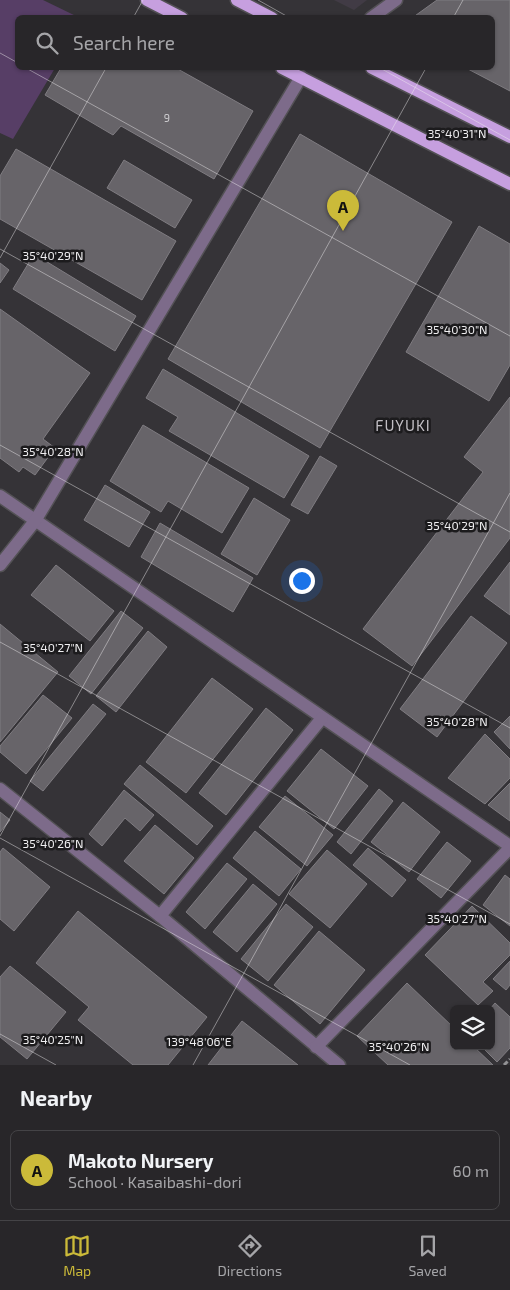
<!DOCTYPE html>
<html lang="en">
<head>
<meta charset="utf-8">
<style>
	:root { --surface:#282629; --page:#302e31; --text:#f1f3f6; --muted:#a5a5a8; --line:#444346; --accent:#cbba39 }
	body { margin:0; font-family:"Exo 2",sans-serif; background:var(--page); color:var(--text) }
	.controls { position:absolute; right:15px; bottom:15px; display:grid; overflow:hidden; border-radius:8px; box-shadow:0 1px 4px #0004 }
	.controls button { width:45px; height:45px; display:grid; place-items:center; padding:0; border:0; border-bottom:1px solid var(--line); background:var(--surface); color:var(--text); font:25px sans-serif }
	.you { position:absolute; left:301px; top:580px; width:18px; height:18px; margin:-12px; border:4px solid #fff; border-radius:50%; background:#1a73e8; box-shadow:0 0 0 8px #1a73e833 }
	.badge { display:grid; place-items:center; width:32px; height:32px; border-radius:50%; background:var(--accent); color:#111; font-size:16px; font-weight:700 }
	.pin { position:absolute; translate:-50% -41px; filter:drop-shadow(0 1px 2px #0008) }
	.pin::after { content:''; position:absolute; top:26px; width:18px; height:15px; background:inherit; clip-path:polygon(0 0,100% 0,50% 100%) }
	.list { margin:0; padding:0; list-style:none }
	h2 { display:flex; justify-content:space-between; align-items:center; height:65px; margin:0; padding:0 20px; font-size:21px }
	h2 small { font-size:16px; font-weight:400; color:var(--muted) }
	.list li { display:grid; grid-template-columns:32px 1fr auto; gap:15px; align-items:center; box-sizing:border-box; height:80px; margin:0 10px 10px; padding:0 10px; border:1px solid var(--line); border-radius:8px }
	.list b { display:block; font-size:19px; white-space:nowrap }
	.list p { margin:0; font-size:16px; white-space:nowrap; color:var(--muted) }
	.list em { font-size:16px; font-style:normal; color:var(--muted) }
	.icon { flex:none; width:28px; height:28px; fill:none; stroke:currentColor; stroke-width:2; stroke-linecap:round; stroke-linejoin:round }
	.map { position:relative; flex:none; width:510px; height:1065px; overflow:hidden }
	.search { position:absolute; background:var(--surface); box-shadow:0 1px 4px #0004; left:15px; right:15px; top:15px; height:55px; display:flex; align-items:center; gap:12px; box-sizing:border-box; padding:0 18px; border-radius:8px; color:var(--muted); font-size:19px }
	.sheet { height:155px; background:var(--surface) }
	nav { display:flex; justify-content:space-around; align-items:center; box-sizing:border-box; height:70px; border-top:1px solid var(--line); background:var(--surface); font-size:14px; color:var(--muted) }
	nav a { display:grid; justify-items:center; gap:2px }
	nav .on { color:var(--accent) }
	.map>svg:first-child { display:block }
	.built { fill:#413b45 }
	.green { fill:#573e66 }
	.building { fill:#676469; stroke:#7f7c81 }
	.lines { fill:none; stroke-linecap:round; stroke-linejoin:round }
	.minor-casing { stroke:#535155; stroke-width:15 }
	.major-casing { stroke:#535155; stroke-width:15 }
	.path { stroke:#939295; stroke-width:3; stroke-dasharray:5 2.5; stroke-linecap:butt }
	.minor { stroke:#7d6b8a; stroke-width:12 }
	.major { stroke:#c69fdf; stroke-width:12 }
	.ticks { fill:none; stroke:#f1f0f2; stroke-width:1; stroke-opacity:0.45 }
	.labels { text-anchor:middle; stroke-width:5; stroke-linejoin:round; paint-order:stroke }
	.number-label { font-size:11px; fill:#cecdd0 }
	.neighbourhood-label { font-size:15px; letter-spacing:1px; fill:#c2bfc4; stroke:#1c1b1d }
	.ticks-label { font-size:12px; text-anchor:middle; fill:#f1f0f2; stroke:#1c1b1d; stroke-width:5; stroke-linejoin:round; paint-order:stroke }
</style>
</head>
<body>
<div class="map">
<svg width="510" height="1065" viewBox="0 0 510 1065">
	<rect width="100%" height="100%" fill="#353337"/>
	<polygon class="built" points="334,0 367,0 354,10"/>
	<polygon class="green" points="0,0 43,0 78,17 18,18 18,68 55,68 13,139 0,133"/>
	<g class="building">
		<polygon points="437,0 510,0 510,91 466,68 492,68 492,18 412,18"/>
		<polygon points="61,68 176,68 253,111 214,179 121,126 113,135 45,95"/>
		<polygon points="300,134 452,222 320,448 168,359"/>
		<polygon points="16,149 176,241 142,300 0,219 0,176"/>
		<polygon points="124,160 192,200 175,228 107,188"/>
		<polygon points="479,226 510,244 510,365 489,401 406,352"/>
		<polygon points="34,254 136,316 115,351 13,289"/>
		<polygon points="0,263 9,270 0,283"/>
		<polygon points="0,309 90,373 43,439 55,448 35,475 23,467 19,472 0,458"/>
		<polygon points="163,369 309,456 284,498 169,431 178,417 146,398"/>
		<polygon points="510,397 510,538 412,666 363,629 483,472 464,457"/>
		<polygon points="143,425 249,488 222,533 168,501 161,512 110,481"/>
		<polygon points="320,456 337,466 308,514 291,505"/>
		<polygon points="105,485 150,512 129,547 84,520"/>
		<polygon points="254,498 290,520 257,575 221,554"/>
		<polygon points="160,523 253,578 233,612 141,557"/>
		<polygon points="510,562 510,615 484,596"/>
		<polygon points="56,565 114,611 90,641 31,595"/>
		<polygon points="121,611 143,628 91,694 69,676"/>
		<polygon points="471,616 507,643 437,737 400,709"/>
		<polygon points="0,624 58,672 0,742"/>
		<polygon points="148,631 167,647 116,712 96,696"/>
		<polygon points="212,678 253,709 186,793 146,762"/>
		<polygon points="43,695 72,718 26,774 0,752 0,746"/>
		<polygon points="93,704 106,714 43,791 30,781"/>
		<polygon points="266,708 293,730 226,815 199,793"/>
		<polygon points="510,716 510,749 494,732"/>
		<polygon points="485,734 510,759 510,778 485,804 448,778"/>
		<polygon points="321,749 368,786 334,829 287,791"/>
		<polygon points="140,765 213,826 197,845 124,784"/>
		<polygon points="510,783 510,821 488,805"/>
		<polygon points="379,789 393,801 351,854 337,842"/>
		<polygon points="124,790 154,815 140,831 125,818 102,846 89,834"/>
		<polygon points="285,796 333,835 307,866 259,827"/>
		<polygon points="403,802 440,832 409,872 371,842"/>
		<polygon points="0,812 10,820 0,832"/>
		<polygon points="155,825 194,858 164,894 124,861"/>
		<polygon points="255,831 301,869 279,896 233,858"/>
		<polygon points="447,842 471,861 441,898 417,879"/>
		<polygon points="3,848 50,887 14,931 0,919 0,852"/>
		<polygon points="368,848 406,880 392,897 353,865"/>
		<polygon points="327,850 367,884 330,928 289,894"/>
		<polygon points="227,863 247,879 205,929 186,912"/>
		<polygon points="505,875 510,879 510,926 483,905"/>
		<polygon points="253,884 277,904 237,952 213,932"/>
		<polygon points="286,904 313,927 268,981 241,959"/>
		<polygon points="472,906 510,943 510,955 483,982 493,991 478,1005 425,955"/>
		<polygon points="78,911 207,1017 168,1065 133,1065 78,1020 89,1007 36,963"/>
		<polygon points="319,931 365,970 320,1024 274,985"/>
		<polygon points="510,961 510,985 506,990 493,979"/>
		<polygon points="10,966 66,1012 27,1059 0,1037 0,977"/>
		<polygon points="407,983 454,1028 454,1046 473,1046 493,1065 388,1065 357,1036"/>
		<polygon points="495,1003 510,1017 510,1048 497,1062 481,1046 491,1046 490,1009"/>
		<polygon points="242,1021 298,1065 208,1065"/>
	</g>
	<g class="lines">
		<defs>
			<g id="minor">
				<polyline points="371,18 396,0"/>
				<polyline points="0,496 510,846"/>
				<polyline points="0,565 35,521 301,77"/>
				<polyline points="0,789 160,916 339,1065"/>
				<polyline points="160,916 322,718"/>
				<polyline points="316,1047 510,848"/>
			</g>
			<g id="major">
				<polyline points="147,0 182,18"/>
				<polyline points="237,0 272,18"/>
				<polyline points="282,68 510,184"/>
				<polyline points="372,68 510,137"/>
			</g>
		</defs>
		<use href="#minor" class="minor-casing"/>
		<use href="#major" class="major-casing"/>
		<polyline class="path" points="504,1065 510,1059"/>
		<use href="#minor" class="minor"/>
		<use href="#major" class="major"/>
	</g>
	<path class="ticks" d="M258 0 290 18M133 18 143 0M453 18 463 0M0 53 18 63M26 68 510 336M380 68 510 140M0 249 510 532M0 258 106 68M0 445 510 728M0 642 510 924M0 836 426 68M0 838 410 1065M0 1034 56 1065M193 1065 510 493"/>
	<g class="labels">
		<g class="number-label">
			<text x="167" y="122">9</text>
		</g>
		<g class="neighbourhood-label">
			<text x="403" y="431">FUYUKI</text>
		</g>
	</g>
	<g class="ticks-label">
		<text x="457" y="138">35°40'31"N</text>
		<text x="53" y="260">35°40'29"N</text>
		<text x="457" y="334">35°40'30"N</text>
		<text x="53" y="456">35°40'28"N</text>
		<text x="457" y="530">35°40'29"N</text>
		<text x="53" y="652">35°40'27"N</text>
		<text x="457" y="726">35°40'28"N</text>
		<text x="53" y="848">35°40'26"N</text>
		<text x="457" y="923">35°40'27"N</text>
		<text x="53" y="1044">35°40'25"N</text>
		<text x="199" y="1046">139°48'06"E</text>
		<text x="399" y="1051">35°40'26"N</text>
	</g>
</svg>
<div class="controls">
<button><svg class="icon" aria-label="layers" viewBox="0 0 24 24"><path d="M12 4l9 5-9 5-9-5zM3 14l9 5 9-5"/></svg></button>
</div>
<div class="you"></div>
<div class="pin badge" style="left:343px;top:231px">A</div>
<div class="search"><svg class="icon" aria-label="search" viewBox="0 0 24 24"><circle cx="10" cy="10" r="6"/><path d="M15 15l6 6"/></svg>Search here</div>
</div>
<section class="sheet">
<h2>Nearby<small></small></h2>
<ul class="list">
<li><span class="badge">A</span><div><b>Makoto Nursery</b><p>School · Kasaibashi-dori</p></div><em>60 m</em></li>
</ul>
</section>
<nav>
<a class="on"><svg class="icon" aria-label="map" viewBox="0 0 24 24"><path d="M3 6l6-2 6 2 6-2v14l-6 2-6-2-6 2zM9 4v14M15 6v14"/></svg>Map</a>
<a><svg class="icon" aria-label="directions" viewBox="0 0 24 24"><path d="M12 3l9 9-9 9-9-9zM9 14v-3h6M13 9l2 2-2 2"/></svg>Directions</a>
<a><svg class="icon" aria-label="saved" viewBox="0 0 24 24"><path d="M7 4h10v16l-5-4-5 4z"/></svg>Saved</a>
</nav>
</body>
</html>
